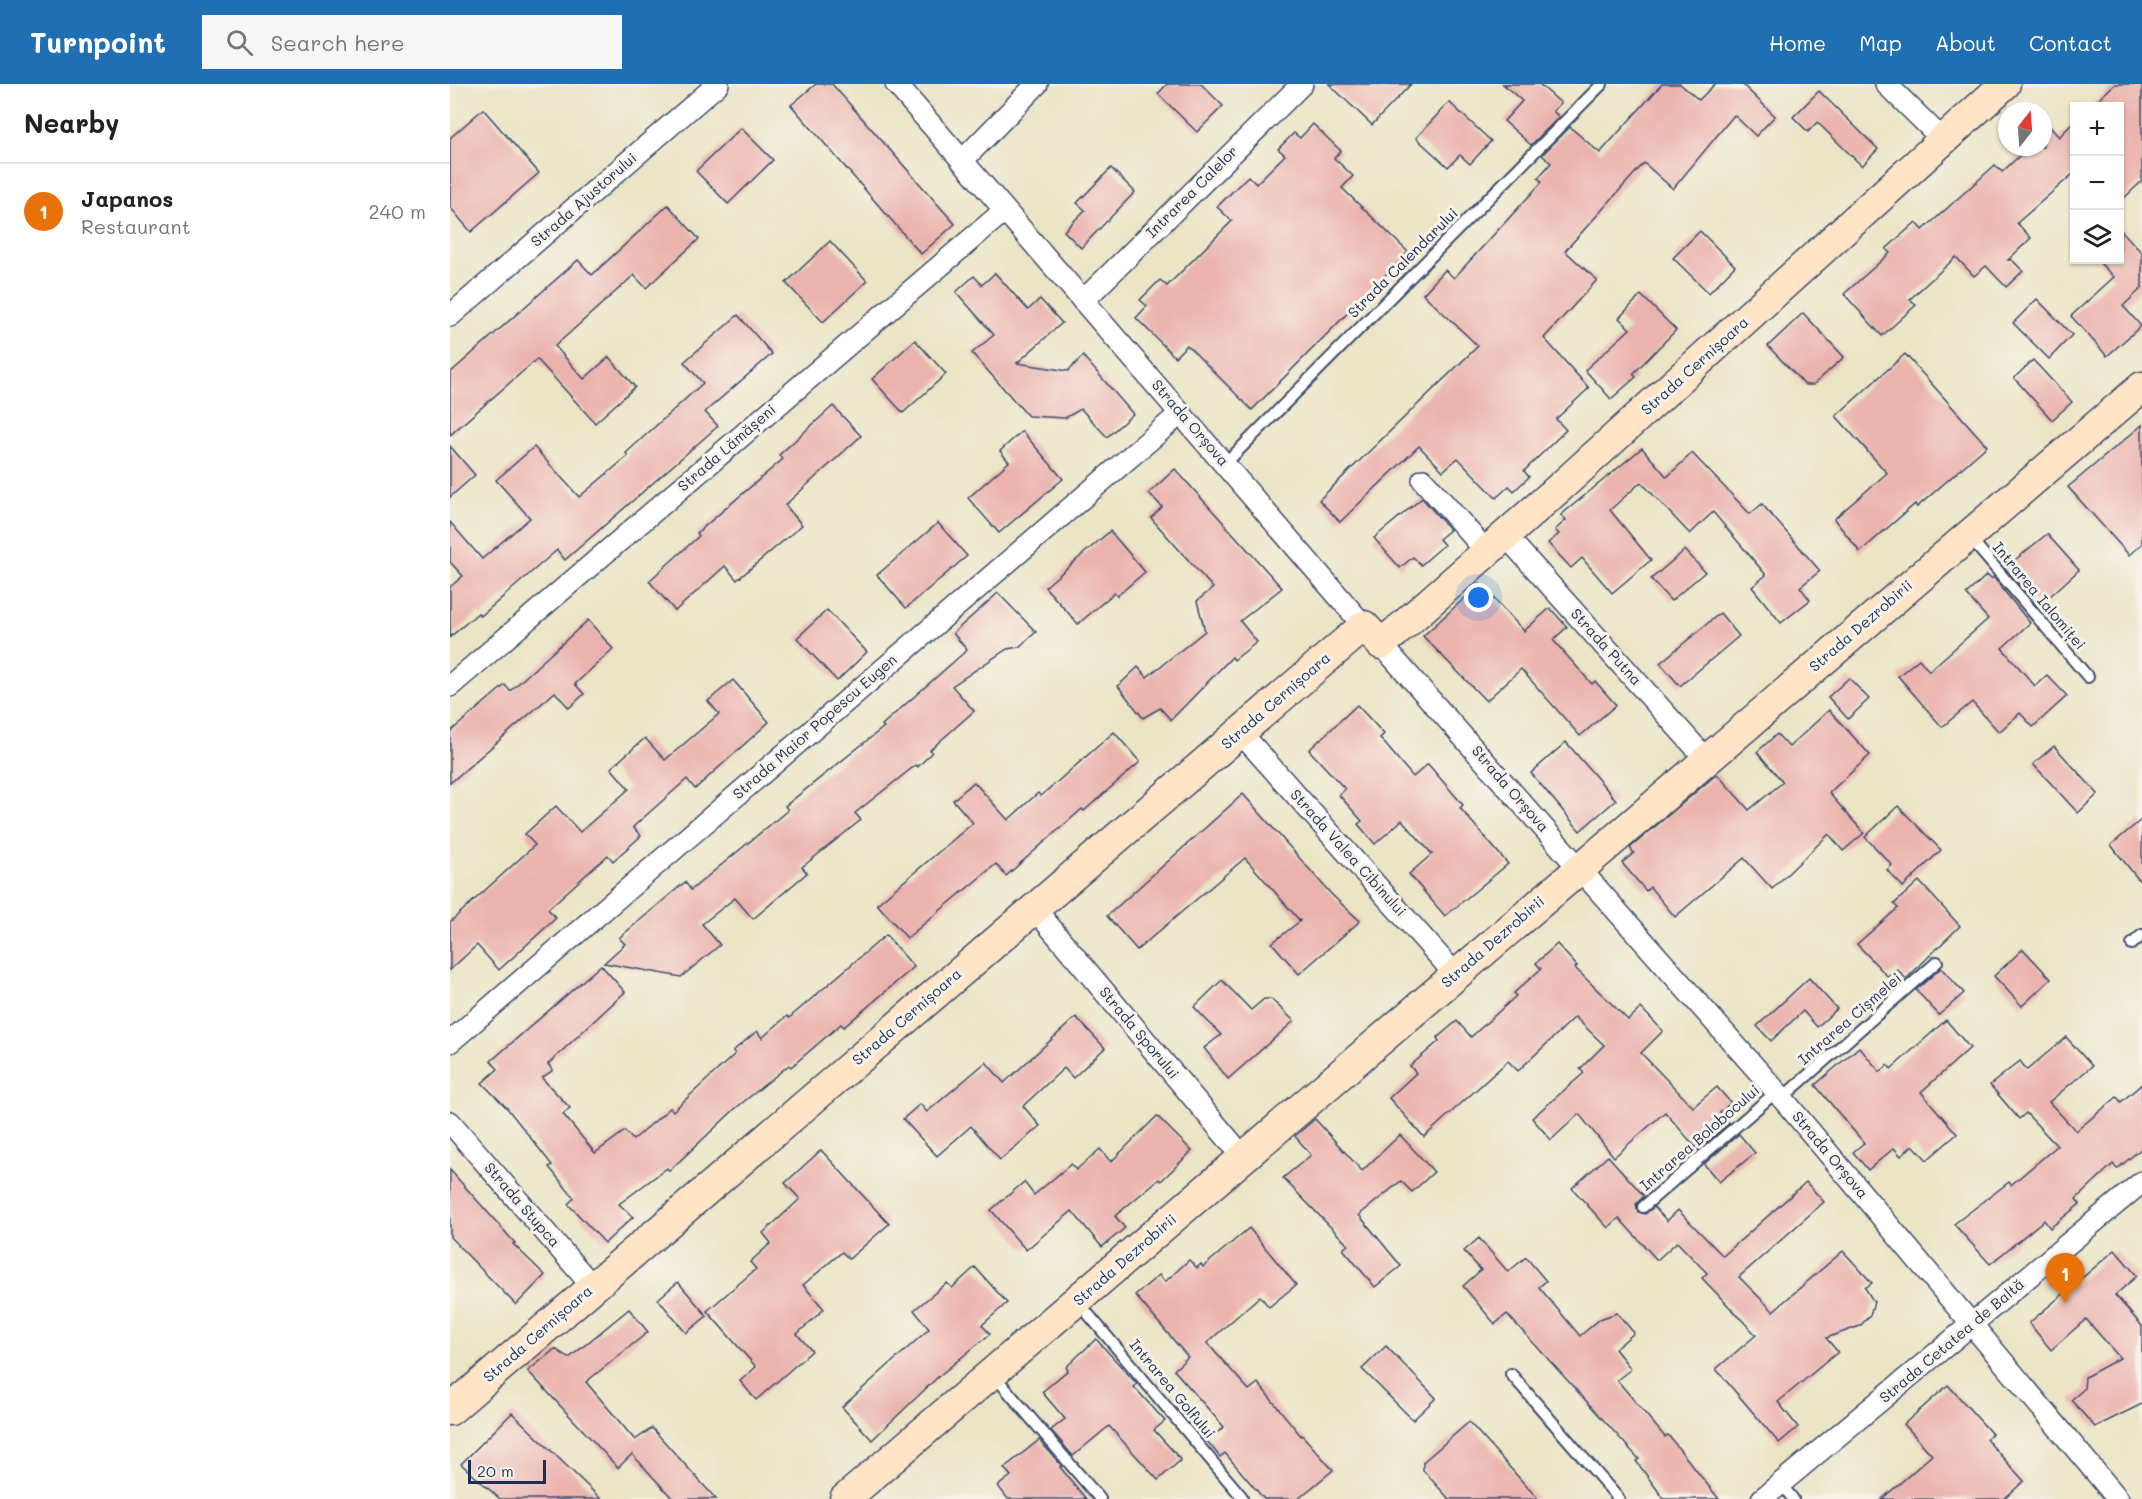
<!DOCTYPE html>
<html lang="en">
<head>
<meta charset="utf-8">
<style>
	:root { --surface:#fff; --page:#f6f6f6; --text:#222; --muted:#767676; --line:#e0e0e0; --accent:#1f6fb2 }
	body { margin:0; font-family:Mali,sans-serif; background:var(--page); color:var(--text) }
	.controls { position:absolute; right:18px; top:18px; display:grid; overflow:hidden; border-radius:0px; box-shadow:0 2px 4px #0004 }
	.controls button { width:54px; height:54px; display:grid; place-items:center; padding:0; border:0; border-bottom:2px solid var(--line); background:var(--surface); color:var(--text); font:30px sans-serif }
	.compass { position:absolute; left:1548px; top:18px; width:54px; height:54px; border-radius:50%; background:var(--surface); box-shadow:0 2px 4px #0004; rotate:17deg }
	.scale { position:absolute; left:18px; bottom:15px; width:78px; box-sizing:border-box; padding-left:6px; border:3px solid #1b2f5e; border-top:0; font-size:16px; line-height:21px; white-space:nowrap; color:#1b2f5e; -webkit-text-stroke:4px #f7f3e8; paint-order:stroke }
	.you { position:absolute; left:1029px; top:514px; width:21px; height:21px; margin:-15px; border:4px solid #fff; border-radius:50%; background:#1a73e8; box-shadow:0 0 0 9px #1a73e833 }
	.badge { display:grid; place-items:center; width:39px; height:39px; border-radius:50%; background:var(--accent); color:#fff; font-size:20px; font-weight:700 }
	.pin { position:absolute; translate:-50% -50px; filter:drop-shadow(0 2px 3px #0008) }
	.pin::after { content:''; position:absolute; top:32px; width:21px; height:18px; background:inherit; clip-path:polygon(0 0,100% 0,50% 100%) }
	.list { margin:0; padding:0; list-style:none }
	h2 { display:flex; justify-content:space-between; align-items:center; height:78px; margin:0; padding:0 24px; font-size:26px }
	h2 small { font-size:20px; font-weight:400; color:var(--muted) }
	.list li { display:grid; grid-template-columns:39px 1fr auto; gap:18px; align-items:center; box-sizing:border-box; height:96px; padding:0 24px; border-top:2px solid var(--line) }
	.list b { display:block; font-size:22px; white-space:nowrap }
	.list p { margin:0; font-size:20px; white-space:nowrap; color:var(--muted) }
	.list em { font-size:20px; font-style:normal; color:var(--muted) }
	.icon { flex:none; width:33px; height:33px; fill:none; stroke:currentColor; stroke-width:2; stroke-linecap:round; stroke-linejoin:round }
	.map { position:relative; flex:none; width:1692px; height:1415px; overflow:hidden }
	header { display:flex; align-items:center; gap:36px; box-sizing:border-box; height:84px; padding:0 30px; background:var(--accent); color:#fff }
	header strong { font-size:28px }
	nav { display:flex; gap:33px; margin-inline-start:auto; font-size:21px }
	.search { width:420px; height:54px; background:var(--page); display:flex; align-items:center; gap:15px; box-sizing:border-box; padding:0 21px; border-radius:0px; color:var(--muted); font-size:22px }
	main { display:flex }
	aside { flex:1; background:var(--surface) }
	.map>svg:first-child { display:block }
	.building { fill:#ebb3ae }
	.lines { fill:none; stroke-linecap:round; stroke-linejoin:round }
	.lane-casing { stroke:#3a4a6d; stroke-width:14 }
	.street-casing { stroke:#3a4a6d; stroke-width:24 }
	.secondary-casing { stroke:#3a4a6d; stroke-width:33 }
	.lane { stroke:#fff; stroke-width:10 }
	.street { stroke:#fff; stroke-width:21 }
	.secondary { stroke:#ffe4c6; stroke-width:30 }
	.labels { text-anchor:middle; stroke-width:6; stroke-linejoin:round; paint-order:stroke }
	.street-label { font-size:15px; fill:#1b2f5e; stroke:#f7f3e8 }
</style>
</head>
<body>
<header>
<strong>Turnpoint</strong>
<div class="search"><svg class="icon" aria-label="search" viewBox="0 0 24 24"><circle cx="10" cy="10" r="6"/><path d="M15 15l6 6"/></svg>Search here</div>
<nav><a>Home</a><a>Map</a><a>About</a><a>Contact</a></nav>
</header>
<main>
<aside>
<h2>Nearby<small></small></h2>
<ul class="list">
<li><span class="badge" style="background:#e8710a">1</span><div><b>Japanos</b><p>Restaurant</p></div><em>240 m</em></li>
</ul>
</aside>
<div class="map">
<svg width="1692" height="1415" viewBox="0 0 1692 1415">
	<rect width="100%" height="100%" fill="#f7f3e8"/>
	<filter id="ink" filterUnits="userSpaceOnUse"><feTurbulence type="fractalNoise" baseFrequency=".0167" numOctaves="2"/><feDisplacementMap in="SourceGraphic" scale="12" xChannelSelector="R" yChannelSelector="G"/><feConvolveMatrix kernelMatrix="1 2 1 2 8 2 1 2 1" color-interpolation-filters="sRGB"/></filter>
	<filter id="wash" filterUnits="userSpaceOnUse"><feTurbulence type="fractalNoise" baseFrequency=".008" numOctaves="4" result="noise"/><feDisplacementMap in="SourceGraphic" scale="24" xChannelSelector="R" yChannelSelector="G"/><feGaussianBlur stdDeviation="1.35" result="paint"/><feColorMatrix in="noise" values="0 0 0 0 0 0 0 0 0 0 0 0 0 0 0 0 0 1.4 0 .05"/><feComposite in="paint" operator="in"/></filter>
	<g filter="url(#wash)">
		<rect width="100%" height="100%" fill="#ebe4c5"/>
		<g id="blocks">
			<g class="building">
				<polygon points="366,0 382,0 505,140 471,170 341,21"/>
				<polygon points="717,0 751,0 773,22 747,48 708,10"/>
				<polygon points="879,0 961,0 922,41"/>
				<polygon points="1053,0 1089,0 1111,19 1103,27 1109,33 1081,61 1054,37 1072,17"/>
				<polygon points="1212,0 1230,0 1249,16 1265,0 1292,0 1325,32 1306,52 1284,31 1223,105 1194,79 1115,167 1147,196 1094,254 1139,304 1106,335 1116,346 1074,387 1079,393 1064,407 1059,402 1046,414 1008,374 993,387 969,362 890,438 869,416 1028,262 973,210 995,186 1004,194 1092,98 1088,94 1101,79 1092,71 1120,43 1150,69"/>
				<polygon points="1665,0 1692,0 1692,97 1670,118 1670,22 1641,22"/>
				<polygon points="1369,7 1428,65 1412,82 1367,38 1358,48 1343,33"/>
				<polygon points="999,18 1041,57 1020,80 1010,71 998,83 966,54"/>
				<polygon points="33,25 89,89 21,148 0,123 0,54"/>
				<polygon points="1593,35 1609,53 1624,38 1624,89 1567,139 1581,154 1558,176 1562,176 1573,187 1556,203 1536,182 1524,192 1506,173 1460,215 1466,221 1432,252 1394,210 1440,169 1436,165 1466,138 1473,146 1545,81 1552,88 1579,63 1593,63"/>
				<polygon points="863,40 891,67 884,74 903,92 892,104 958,168 802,326 737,261 725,273 686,234 697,222 690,216 710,196 717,202 782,137 767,123 798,92 806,100 835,71 828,65 844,49 850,54"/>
				<polygon points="291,44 323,76 278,120 246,87"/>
				<polygon points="661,84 685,108 631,164 614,147 635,126 627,119"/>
				<polygon points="218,121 249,155 196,204 184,191 105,262 134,295 159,273 185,303 145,339 87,275 0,351 0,289 128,176 142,191"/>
				<polygon points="1670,145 1692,169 1692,204 1673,222 1691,242 1657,272 1621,232 1664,193 1647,176 1670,176"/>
				<polygon points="1250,147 1285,182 1259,209 1223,174"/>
				<polygon points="380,157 417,197 373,238 336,199"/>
				<polygon points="545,189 578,226 590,215 612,239 567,279 618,287 633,272 683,330 657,353 631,325 615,334 578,332 522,269 544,251 506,208 524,192 532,201"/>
				<polygon points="1191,211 1226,246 1183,290 1186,293 1161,315 1135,286 1180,245 1169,234"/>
				<polygon points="1587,215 1622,251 1599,275 1563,239"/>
				<polygon points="1353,229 1394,273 1363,301 1355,301 1318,262"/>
				<polygon points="288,231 322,270 255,328 268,342 115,476 107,466 31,532 28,529 0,553 0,503 13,492 0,478 0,438 32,475 80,434 46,396 84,363 129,413 178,372 176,369 253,299 234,278"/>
				<polygon points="465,256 496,290 453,329 422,295"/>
				<polygon points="1455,270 1537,362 1467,423 1465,420 1410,468 1384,435 1437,389 1386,332"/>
				<polygon points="1583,276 1622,318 1602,336 1564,294"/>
				<polygon points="383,322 411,352 335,421 352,441 287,496 275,482 225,527 199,497 249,452 247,449 333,375 329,371"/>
				<polygon points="1692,341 1692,460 1679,471 1618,403"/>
				<polygon points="572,347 613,395 549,449 518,414 559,378 550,367"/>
				<polygon points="0,362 25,391 0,413"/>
				<polygon points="1192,364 1217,393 1242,369 1300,430 1312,420 1370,487 1350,503 1360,516 1331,539 1302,503 1316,491 1263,428 1240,450 1191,398 1160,426 1201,476 1162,509 1132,474 1121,484 1098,459 1109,450 1105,446 1116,436 1111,431"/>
				<polygon points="725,385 832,504 790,537 807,558 784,576 782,573 721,636 710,624 693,634 668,602 688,583 697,593 755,547 747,517 763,504 701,434 712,423 699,409"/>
				<polygon points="972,414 1000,446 989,455 994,461 971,481 963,473 950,484 924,454"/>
				<polygon points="488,439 517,472 456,524 427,491"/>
				<polygon points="660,447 695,488 667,512 664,509 628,540 595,503"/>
				<polygon points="1597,450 1629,486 1588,523 1555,484"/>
				<polygon points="1235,466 1255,488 1221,517 1201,495"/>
				<polygon points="1537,491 1541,495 1543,493 1580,539 1552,564 1585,602 1597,591 1617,612 1583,643 1570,629 1549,648 1522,618 1492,643 1448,592 1469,575 1479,587 1538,535 1516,510"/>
				<polygon points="1030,500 1074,547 1100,524 1117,543 1103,556 1142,600 1145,597 1166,621 1130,652 1071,585 1036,617 973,552"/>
				<polygon points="548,509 586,548 569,563 557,565 502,602 524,627 480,666 482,668 468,683 466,681 405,729 411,736 352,783 357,789 303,835 285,814 252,840 270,861 231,893 154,879 175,860 169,854 235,798 241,806 338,726 335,722 434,643 432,641 517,566 503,549"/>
				<polygon points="377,526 417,568 387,597 347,554"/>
				<polygon points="1270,529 1289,552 1230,602 1210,579"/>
				<polygon points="138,536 163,565 125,600 134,610 119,624 105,608 0,699 0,648 55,601 60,607"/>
				<polygon points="1399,594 1419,615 1398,635 1378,613"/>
				<polygon points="283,596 319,638 245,705 237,695 183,743 191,752 163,777 158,771 98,825 106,834 49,886 27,861 0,886 0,838 85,761 75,750 106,722 130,748 179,705 161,684 195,654 215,676 269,630 258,617"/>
				<polygon points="907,621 934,650 930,654 963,693 978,680 1013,721 1010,724 1058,780 995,832 959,790 982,770 952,736 925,760 908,740 912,737 889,711 895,705 859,666"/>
				<polygon points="1379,626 1420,671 1379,709 1414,749 1393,767 1379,750 1322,805 1294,774 1225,833 1200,803 1196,807 1172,779 1184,769 1180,764 1267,690 1299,726 1333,698 1307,668 1327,650 1339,663"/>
				<polygon points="664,648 690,678 634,727 632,725 556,792 546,780 457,854 427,820 523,739 503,716 524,698 558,736 588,709 591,712"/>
				<polygon points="1116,658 1166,716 1130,747 1081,689"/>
				<polygon points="1604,662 1648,710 1628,729 1583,680"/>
				<polygon points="793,710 882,811 910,837 849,890 822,859 850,837 795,774 687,866 657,832"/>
				<polygon points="1448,722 1491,766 1453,803 1437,786 1442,781 1415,753"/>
				<polygon points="1692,735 1692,800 1661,761"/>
				<polygon points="1469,797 1510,842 1456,895 1447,885 1438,893 1407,860 1448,824 1444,820"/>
				<polygon points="436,851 464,883 394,943 391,940 341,983 339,981 286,1024 219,1087 217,1084 169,1120 183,1133 155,1159 118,1120 124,1114 99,1083 102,1081 57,1024 32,999 48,985 41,977 151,881 175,908 98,980 103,986 92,994 120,1024 113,1030 145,1069 175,1047 183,1056 220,1024 223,1027 285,970 283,967 307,947 312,954 337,932 339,934"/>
				<polygon points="1107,860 1127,882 1125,884 1178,936 1191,924 1213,947 1191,969 1243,1023 1267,1003 1281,1019 1270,1028 1279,1039 1248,1066 1215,1028 1164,1073 1129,1030 1101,1056 1082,1034 1134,989 1130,985 1154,961 1125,933 1068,987 1058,977 974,1053 939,1014 966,989 960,982 989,957 987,954 1007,937 1021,953 1066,912 1064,909 1091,885 1086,879"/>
				<polygon points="1573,865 1601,895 1572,922 1544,892"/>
				<polygon points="1491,884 1514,909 1489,931 1466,906"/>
				<polygon points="1359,894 1387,925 1367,943 1353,927 1321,957 1307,942"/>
				<polygon points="772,896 801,926 814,915 821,915 844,937 778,995 754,964 771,951 744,923"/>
				<polygon points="626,933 655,964 623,994 614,984 573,1022 590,1042 550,1076 521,1042 487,1072 453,1035 470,1020 477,1028 536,978 554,999"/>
				<polygon points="1496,936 1520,964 1471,1008 1507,1050 1477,1076 1463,1061 1451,1072 1444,1064 1418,1086 1403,1068 1414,1059 1365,1001 1409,963 1430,988 1438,981 1441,985"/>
				<polygon points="1616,953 1642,982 1599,1018 1626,1047 1667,1013 1671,1018 1692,1000 1692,1064 1667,1085 1663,1080 1626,1115 1630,1120 1600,1144 1594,1136 1540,1180 1504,1140 1559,1098 1561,1101 1607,1062 1576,1029 1569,1035 1540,1001 1570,977 1577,986"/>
				<polygon points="707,1032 742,1067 711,1097 709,1095 665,1132 675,1144 652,1163 622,1127 576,1166 541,1126 574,1098 584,1111 621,1080 626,1086 650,1065 661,1078"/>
				<polygon points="865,1035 912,1087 950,1051 984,1088 962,1108 951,1097 909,1131 951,1182 925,1203 893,1165 898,1161 833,1094 861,1071 845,1052"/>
				<polygon points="1289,1050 1305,1069 1269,1098 1254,1080"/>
				<polygon points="371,1066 439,1140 399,1175 392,1168 353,1201 374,1225 347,1250 362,1267 306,1316 290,1297 306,1283 257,1227 306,1185 300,1178 321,1159 313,1149 350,1115 335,1099"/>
				<polygon points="1158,1072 1194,1112 1186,1120 1188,1128 1195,1130 1204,1123 1217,1137 1228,1126 1273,1172 1356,1098 1374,1118 1289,1193 1323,1227 1393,1167 1422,1199 1415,1204 1424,1218 1420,1231 1410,1242 1376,1254 1388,1268 1328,1318 1348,1343 1329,1359 1266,1285 1306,1251 1252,1194 1257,1189 1227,1158 1207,1176 1169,1134 1158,1144 1122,1104"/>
				<polygon points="0,1086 65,1159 63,1160 95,1191 66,1221 0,1153"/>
				<polygon points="799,1144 846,1201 819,1223 810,1212 757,1259 799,1306 808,1299 851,1352 852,1351 883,1386 848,1415 814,1415 775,1369 770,1373 757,1357 774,1343 724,1286 738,1273 685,1211 709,1191 715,1198 739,1176 747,1184 751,1180 753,1183"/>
				<polygon points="1029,1154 1058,1188 1076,1173 1096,1197 1089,1203 1130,1252 1150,1235 1167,1229 1184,1249 1165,1265 1181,1285 1167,1296 1215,1353 1218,1351 1269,1415 1214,1415 1186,1377 1189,1375 1057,1230 1045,1240 1013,1202 1031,1186 1014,1167"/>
				<polygon points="1665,1166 1687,1192 1665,1211 1692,1242 1692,1320 1645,1343 1621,1316 1634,1305 1635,1293 1670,1274 1636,1235 1601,1266 1579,1239"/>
				<polygon points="525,1183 557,1219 532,1241 540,1250 489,1292 422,1356 392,1323 479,1245 464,1226 497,1199 502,1204"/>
				<polygon points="228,1198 257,1232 236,1249 208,1215"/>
				<polygon points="179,1225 198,1248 136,1298 185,1356 202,1344 266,1415 223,1415 182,1370 168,1384 78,1287 105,1265 119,1274"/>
				<polygon points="646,1255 687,1300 684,1303 715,1337 704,1346 731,1376 708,1396 659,1342 623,1372 601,1346 615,1335 592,1308 618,1286 616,1283"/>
				<polygon points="936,1262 986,1314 963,1336 912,1285"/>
				<polygon points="1498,1301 1542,1350 1536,1355 1574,1397 1554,1415 1432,1415 1482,1371 1454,1340"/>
				<polygon points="62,1329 151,1415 50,1415 11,1380"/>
				<polygon points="1019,1338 1088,1415 999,1415 973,1386 973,1378"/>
				<polygon points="589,1356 612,1382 610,1383 636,1415 558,1415 548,1402 561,1392 554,1384"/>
			</g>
		</g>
	</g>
	<g filter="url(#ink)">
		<use href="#blocks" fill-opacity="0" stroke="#3a4a6d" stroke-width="1.5"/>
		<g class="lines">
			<defs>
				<g id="lane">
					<polyline points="775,380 1152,0"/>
					<polyline points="1520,454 1638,593"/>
					<polyline points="1682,860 1692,851"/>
					<polyline points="1332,1014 1487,878"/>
					<polyline points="1193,1123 1326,1008"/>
					<polyline points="628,1218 792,1413"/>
					<polyline points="543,1290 650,1415"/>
					<polyline points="1061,1290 1169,1415"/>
					<polyline points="1331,1400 1343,1415"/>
				</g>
				<g id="street">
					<polyline points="446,0 914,542"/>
					<polyline points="1436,0 1493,56"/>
					<polyline points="512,77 587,0"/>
					<polyline points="633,217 852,0"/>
					<polyline points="0,232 268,0"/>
					<polyline points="973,396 1037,468"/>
					<polyline points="1056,452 1256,675"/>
					<polyline points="931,560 1332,1014 1668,1415"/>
					<polyline points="0,602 554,127"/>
					<polyline points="790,648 1005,890"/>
					<polyline points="584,824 794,1074"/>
					<polyline points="0,958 731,329"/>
					<polyline points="0,1038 143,1203"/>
					<polyline points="1312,1415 1692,1098"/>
				</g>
				<g id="secondary">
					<polyline points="0,1326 914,542 931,560 946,548 1117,397 1555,0"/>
					<polyline points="395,1415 1692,303"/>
				</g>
			</defs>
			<use href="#lane" class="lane-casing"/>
			<use href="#street" class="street-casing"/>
			<use href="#secondary" class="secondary-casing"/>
			<use href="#lane" class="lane"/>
			<use href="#street" class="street"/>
			<use href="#secondary" class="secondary"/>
		</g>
	</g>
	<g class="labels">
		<g class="street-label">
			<text transform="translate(742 108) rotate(-45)" y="5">Intrarea Calelor</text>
			<text transform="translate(134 116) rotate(-41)" y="5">Strada Ajustorului</text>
			<text transform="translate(953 179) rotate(-45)" y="5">Strada Calendarului</text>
			<text transform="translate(1245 282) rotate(-42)" y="5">Strada Cernișoara</text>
			<text transform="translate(740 339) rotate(49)" y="5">Strada Orșova</text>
			<text transform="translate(277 364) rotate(-41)" y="5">Strada Lămășeni</text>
			<text transform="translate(1589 512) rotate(50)" y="5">Intrarea Ialomiței</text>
			<text transform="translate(1411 542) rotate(-41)" y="5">Strada Dezrobirii</text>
			<text transform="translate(1156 563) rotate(48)" y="5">Strada Putna</text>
			<text transform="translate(826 617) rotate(-41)" y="5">Strada Cernișoara</text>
			<text transform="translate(365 643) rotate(-41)" y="5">Strada Maior Popescu Eugen</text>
			<text transform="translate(1060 705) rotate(49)" y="5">Strada Orșova</text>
			<text transform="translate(898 769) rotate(48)" y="5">Strada Valea Cibinului</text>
			<text transform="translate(1043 858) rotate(-41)" y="5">Strada Dezrobirii</text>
			<text transform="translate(457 933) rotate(-41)" y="5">Strada Cernișoara</text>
			<text transform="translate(1400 935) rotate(-41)" y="5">Intrarea Cișmelei</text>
			<text transform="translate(689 949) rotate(50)" y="5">Strada Sporului</text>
			<text transform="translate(1250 1054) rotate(-41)" y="5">Intrarea Bolobocului</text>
			<text transform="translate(1380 1071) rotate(50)" y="5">Strada Orșova</text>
			<text transform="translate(72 1121) rotate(49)" y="5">Strada Stupca</text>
			<text transform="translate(675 1176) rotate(-41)" y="5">Strada Dezrobirii</text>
			<text transform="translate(88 1250) rotate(-41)" y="5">Strada Cernișoara</text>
			<text transform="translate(1502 1257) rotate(-40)" y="5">Strada Cetatea de Baltă</text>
			<text transform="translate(722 1305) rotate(50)" y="5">Intrarea Golfului</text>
		</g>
	</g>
</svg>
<div class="controls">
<button>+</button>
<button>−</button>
<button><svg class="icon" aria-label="layers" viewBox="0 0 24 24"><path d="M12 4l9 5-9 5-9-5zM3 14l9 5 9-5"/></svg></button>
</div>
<svg class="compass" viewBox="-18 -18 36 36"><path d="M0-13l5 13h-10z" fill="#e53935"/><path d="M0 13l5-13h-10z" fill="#767676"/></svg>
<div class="scale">20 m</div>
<div class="you"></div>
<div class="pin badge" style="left:1615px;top:1219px;background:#e8710a">1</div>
</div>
</main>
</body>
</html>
